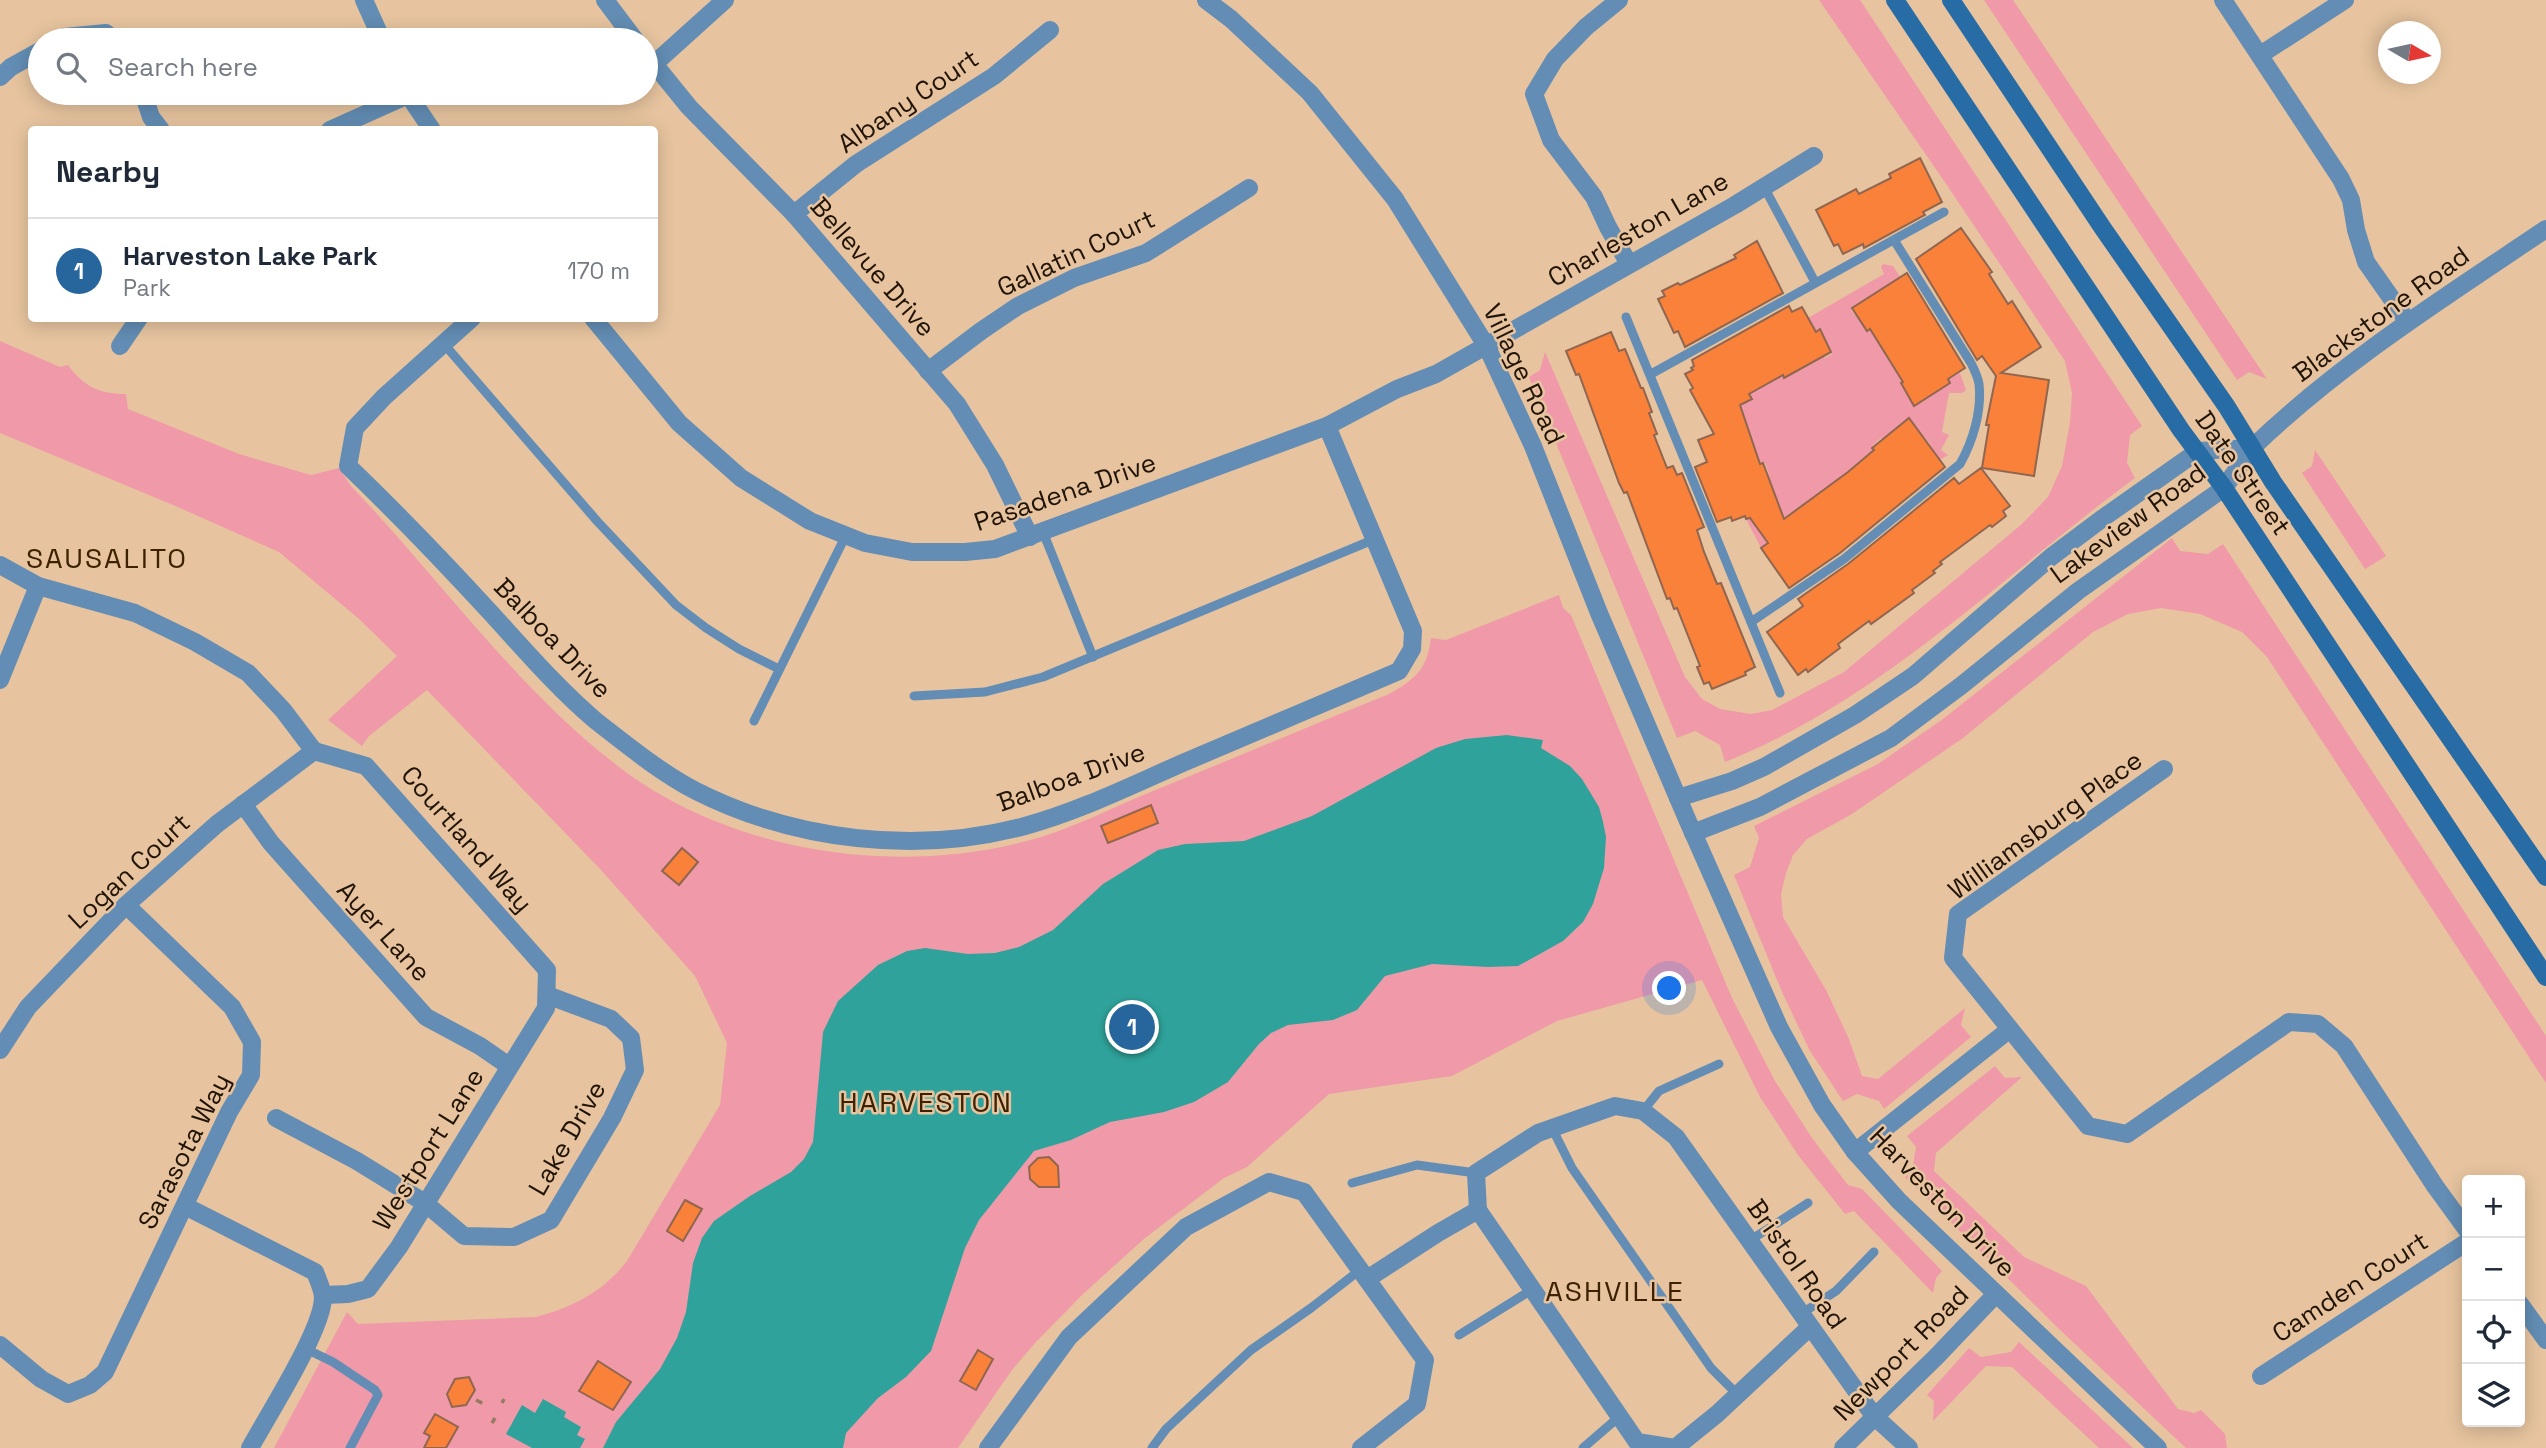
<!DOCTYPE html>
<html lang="en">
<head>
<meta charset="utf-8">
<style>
	:root { --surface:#fff; --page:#f6f6f7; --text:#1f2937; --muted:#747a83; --line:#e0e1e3; --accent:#27669c }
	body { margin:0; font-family:"Space Grotesk",sans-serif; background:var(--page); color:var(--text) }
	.controls { position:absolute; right:21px; bottom:21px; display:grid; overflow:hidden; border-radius:7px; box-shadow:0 4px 18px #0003 }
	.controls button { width:63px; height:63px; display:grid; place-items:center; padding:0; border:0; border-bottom:2px solid var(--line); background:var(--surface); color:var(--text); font:35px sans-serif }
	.compass { position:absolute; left:2378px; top:21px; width:63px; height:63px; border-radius:50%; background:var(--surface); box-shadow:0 4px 18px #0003; rotate:99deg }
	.you { position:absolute; left:1670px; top:989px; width:24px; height:24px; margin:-18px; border:5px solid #fff; border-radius:50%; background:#1a73e8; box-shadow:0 0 0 10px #1a73e833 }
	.badge { display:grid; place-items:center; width:46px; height:46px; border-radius:50%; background:var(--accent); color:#fff; font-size:23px; font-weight:700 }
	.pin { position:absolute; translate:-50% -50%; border:4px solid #fff; box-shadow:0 2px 7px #0006 }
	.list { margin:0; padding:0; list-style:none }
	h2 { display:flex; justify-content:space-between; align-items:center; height:91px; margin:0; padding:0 28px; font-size:30px }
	h2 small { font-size:23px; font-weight:400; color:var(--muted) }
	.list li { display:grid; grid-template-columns:46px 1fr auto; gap:21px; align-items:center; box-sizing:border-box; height:105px; padding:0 28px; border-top:2px solid var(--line) }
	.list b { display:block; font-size:26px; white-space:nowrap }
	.list p { margin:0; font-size:23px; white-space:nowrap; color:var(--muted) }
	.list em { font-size:23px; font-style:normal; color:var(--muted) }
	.icon { flex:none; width:38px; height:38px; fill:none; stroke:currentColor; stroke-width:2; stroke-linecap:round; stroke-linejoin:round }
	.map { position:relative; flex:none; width:2546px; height:1448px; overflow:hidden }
	.search { position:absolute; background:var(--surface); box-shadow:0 4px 18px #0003; left:28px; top:28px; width:630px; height:77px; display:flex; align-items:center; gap:18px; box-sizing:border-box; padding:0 24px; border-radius:38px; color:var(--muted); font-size:26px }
	.panel { position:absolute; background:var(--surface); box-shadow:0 4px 18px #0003; left:28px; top:126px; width:630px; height:196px; border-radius:7px }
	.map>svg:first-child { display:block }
	.green { fill:#f099a8 }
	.water { fill:#2fa39b }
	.building { fill:#f98139; stroke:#906650; stroke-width:2 }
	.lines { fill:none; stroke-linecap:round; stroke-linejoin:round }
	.path { stroke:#957b5f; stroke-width:3.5; stroke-dasharray:7 3.5; stroke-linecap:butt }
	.service { stroke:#638db4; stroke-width:9 }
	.minor { stroke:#638db4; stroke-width:18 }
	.tertiary { stroke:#638db4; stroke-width:18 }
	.secondary { stroke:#286ca6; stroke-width:18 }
	.labels { text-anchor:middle; stroke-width:5; stroke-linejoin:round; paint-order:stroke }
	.street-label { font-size:26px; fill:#211406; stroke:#e7c49f }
	.neighbourhood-label { font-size:28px; letter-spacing:2px; fill:#3d2200; stroke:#e7c49f }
</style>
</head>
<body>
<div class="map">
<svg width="2546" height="1448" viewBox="0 0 2546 1448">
	<rect width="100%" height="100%" fill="#e7c49f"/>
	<g class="green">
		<path d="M1819 0H1860L2142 426 2130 435 2127 463 2135 478C2002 576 1881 700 1725 762L1720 745 1695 731 1677 738 1529 377 1540 370 1545 352 1685 677 1702 699 1720 709 1751 714 1772 710 1844 672 2022 524 2048 497 2062 466 2070 422 2072 393 2065 361 1940 175Z"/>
		<polygon points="1984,0 2013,0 2267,379 2249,372 2237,380"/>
		<path d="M1883 264 1893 266 1901 278 1851 310C1857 319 1862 320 1870 329 1883 345 1891 364 1905 380L1901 384 1910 399 1950 383 1948 379 1960 373 1966 390 1962 393H1949L1942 432 1949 435 1941 450 1948 455 1935 463 1929 447 1931 445 1908 418 1884 441 1881 438 1872 446 1875 450 1848 471 1851 476 1803 510 1800 507C1785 519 1776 537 1761 548L1746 519 1779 507 1765 476 1769 474 1765 463 1760 464 1749 432 1740 424 1713 434 1706 420 1739 400 1741 404 1752 399 1749 394 1783 375 1785 378 1796 372 1795 368 1802 364 1804 368 1820 359 1819 355 1822 353 1825 358 1832 354 1821 330 1816 332 1808 318 1884 274 1881 267Z"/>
		<path d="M0 341 60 367 68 365C84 387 100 394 126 394L128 409 239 454 311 475 339 468 351 486C440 579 516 688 619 767 735 855 902 878 1041 837 1079 825 1116 806 1153 791 1232 759 1310 726 1389 694 1416 679 1427 669 1431 638L1446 640 1559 595 1563 608 1571 615 1732 998 1775 1081 1812 1138 1848 1185 1862 1189 1942 1271 1936 1278 1933 1293 1854 1211 1845 1214 1798 1155 1760 1097 1702 980 1557 1021 1452 1076 1329 1094 1247 1167 1224 1178 1145 1238 1083 1294 1036 1342 1012 1370 958 1448H274L347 1312 358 1324 536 1317C573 1307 603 1292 627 1261L720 1105 727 1043 695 976 601 870 427 690 369 736 362 746 328 720 397 656 358 618 279 552 173 505 0 433Z"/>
		<polygon points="2315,450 2386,556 2365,569 2302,473 2312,466"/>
		<polygon points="2172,538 2180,551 2208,554 2223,544 2546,1036 2546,1083 2267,657 2242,632 2200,614 2161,608 2128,614 2093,632 1963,738 1852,814 1807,839 1793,855 1786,873 1781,894 1783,917 1826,990 1849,1039 1862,1076 1878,1079 1965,1008 1961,1025 1971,1037 1884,1109 1879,1101 1857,1094 1843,1101 1810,1051 1782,992 1734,875 1750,867 1759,838 1754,826 1878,764 1943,719"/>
		<polygon points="1995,1066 2005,1078 2022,1077 1936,1153 1934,1171 2024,1257 2086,1286 2178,1409 2194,1413 2201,1410 2225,1434 2227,1448 2186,1448 2059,1329 1905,1177 1912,1172 1916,1147 1907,1136"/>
		<polygon points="2019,1342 2133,1448 2099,1448 2012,1367 1986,1366 1933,1421 1934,1401 1927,1395 1969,1348 1981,1357 2011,1352"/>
	</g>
	<g class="water">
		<polygon points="1507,735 1543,740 1541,748 1570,766 1582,779 1599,807 1603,822 1606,837 1604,868 1593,904 1583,922 1563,941 1518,966 1488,967 1432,964 1385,976 1357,1010 1333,1020 1288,1025 1271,1033 1259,1044 1228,1082 1194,1102 1164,1112 1110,1122 1071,1140 1034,1151 979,1220 965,1248 931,1351 906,1377 878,1398 846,1433 843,1448 603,1448 616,1422 660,1369 677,1338 686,1312 693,1263 702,1238 714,1221 750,1196 791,1172 804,1159 813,1142 823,1032 838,1001 878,965 907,951 925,948 968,954 995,953 1019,947 1053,930 1103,884 1158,850 1185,844 1244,841 1312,816 1436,748 1465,739"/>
		<polygon points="543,1399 566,1412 564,1417 581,1427 577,1435 585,1439 580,1448 532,1448 506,1434 522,1405 535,1413"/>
	</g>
	<g class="building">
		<polygon points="1920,158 1942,202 1923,212 1925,215 1864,248 1863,244 1843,254 1838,244 1834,246 1816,210 1856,189 1859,194 1891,178 1889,174"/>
		<polygon points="1961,228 1992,272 1989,274 2008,304 2012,301 2041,347 2001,373 2049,380 2034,476 1982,468 1989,425 1986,425 1996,376 1982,356 1977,360 1916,259"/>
		<polygon points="1757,241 1783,293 1685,347 1678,331 1674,333 1658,299 1665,296 1662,291 1678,283 1680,285 1736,258 1734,255"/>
		<polygon points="1907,273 1965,368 1948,379 1950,383 1914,406 1901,383 1903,382 1870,329 1867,331 1852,308"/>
		<polygon points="1789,306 1792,312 1802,307 1816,332 1820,329 1831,352 1784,378 1783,375 1749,394 1752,399 1740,405 1760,464 1763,463 1784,519 1848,472 1874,450 1872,448 1909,418 1945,467 1840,553 1789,588 1761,548 1768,543 1750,518 1746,519 1745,516 1732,521 1731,517 1717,522 1695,467 1707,462 1698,440 1714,434 1690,390 1693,388 1685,374 1693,370 1691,368 1694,366 1692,360"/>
		<polygon points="1611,332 1619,351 1625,349 1641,388 1643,388 1652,412 1649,413 1657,434 1654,435 1667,468 1673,466 1677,475 1682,473 1704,527 1697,530 1704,552 1717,584 1721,583 1755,667 1745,672 1746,675 1712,689 1709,682 1704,684 1697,667 1700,666 1677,608 1674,609 1670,598 1667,599 1627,492 1624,493 1619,483 1579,374 1576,375 1566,351"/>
		<polygon points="1981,468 2010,506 2003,511 2006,516 1992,527 1990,525 1940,562 1942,564 1933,571 1935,573 1912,590 1914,593 1871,624 1869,621 1838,644 1840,648 1808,672 1806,669 1798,675 1767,632 1803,606 1798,599 1848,564 1954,478 1959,484"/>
		<polygon points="1151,805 1158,823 1108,843 1101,826"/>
		<polygon points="682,848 698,862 679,885 662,871"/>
		<polygon points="1049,1157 1058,1166 1059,1187 1039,1187 1030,1179 1029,1167 1038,1158"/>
		<polygon points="685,1200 702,1209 683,1241 667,1231"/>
		<polygon points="978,1350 993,1359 976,1390 960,1381"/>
		<polygon points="598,1361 631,1382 613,1410 579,1391"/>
		<polygon points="469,1377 475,1390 466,1405 452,1407 447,1394 455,1379"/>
		<polygon points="435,1414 458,1427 446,1448 424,1448 430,1436 424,1433"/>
	</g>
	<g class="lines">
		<g class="path">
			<polyline points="476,1400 484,1404"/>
			<polyline points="502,1403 504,1399"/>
			<polyline points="492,1423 495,1418"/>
		</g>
		<g class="service">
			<polyline points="1764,187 1815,282"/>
			<polyline points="1626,317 1780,693"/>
			<polyline points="444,344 597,521 676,605 706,628 739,649 779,669"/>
			<polyline points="1651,374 1944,212"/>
			<polyline points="1043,532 1093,657"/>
			<path d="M1751 622 1844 559 1960 464C1973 441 1982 411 1979 384 1978 377 1974 369 1971 363L1894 240"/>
			<polyline points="914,696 985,692 1043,677 1375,539"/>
			<polyline points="754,721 846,535"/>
			<polyline points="1643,1111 1659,1091 1719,1064"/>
			<polyline points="1552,1128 1572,1168 1711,1368 1738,1395"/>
			<polyline points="1352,1183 1417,1165 1476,1173"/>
			<polyline points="1749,1241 1808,1203"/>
			<polyline points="1801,1314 1836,1291 1874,1252"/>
			<polyline points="1459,1335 1533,1289"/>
			<polyline points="304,1348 333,1362 375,1390 378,1395 350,1448"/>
			<polyline points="1152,1448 1166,1429 1251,1350 1311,1308 1360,1270"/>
			<polyline points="1583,1448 1620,1416"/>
		</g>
		<g class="minor">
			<polyline points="364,0 382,40"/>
			<polyline points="605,0 635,40"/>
			<polyline points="1619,0 1586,27 1555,59 1534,94 1551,140 1594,197 1608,227 1629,264"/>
			<polyline points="2223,0 2341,179 2351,200 2356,230 2366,262 2408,322"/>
			<polyline points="59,40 64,37 106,33 114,40"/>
			<polyline points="646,54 689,107 794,214 957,404 995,465 1030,537"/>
			<polyline points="2260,55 2345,0"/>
			<polyline points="654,64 725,0"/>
			<polyline points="0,77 11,67 40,51"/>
			<polyline points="143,93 151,117 161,130"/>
			<polyline points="407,93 432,130"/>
			<polyline points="330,130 408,95"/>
			<polyline points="794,214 856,164 994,76 1050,30"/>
			<path d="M472 318 384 397 355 428 348 466C397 513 443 561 489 611 523 648 557 688 596 721 627 745 661 773 696 791 795 841 918 855 1025 826 1080 811 1132 785 1185 762 1256 732 1328 701 1399 671L1412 649 1413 631 1327 426"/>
			<polyline points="593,318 679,423 741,478 810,521 865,543 912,552 965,552 995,549 1327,426 1397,389 1436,374 1735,205 1814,156"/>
			<polyline points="120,346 139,318"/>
			<polyline points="928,371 981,331 1018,306 1074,278 1146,253 1249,188"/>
			<path d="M2252 448C2340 363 2445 297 2546 229"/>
			<polyline points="0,565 38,586 135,613 195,642 248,673 283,710 314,751"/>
			<polyline points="0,680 38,586"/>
			<polyline points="314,751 366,766 547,970 546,1008 399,1247 368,1289 348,1294 324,1295"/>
			<polyline points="2164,769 1958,914 1953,958 2088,1126 2127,1134 2289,1022 2318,1024 2344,1046 2435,1186 2467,1230"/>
			<polyline points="243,804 271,843 426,1017 480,1046 509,1066"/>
			<polyline points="0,1050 28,1007 126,905 217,824 314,751"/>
			<polyline points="276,1118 357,1161 425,1203 464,1236 514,1237 551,1220 612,1118 635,1070 631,1038 611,1019 547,995"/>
			<polyline points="1855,1152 2010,1029"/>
			<path d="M185 1206 315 1272C318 1280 323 1290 323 1298 322 1331 268 1415 250 1448"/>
			<polyline points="1367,1279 1438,1233 1478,1210"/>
			<polyline points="2520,1304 2546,1340"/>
			<polyline points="1810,1327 1717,1414 1675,1448 1637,1442 1478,1210 1476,1173 1538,1133 1615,1106 1643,1111 1676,1137 1874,1416 1909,1448"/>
			<polyline points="0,1345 41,1379 68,1394 90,1385 105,1372 229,1112 251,1075 252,1042 232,1007 126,905"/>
			<polyline points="2261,1376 2467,1242"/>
			<polyline points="988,1448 1069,1337 1186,1227 1269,1182 1304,1192 1425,1360 1417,1404 1361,1448"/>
			<polyline points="1843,1448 1937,1356 1996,1294"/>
		</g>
		<g class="tertiary">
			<polyline points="1206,0 1231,19 1310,93 1395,199 1487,347 1533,446 1599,613 1687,819 1779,1027 1822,1105 1855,1152 1899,1201 2158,1448"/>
			<polyline points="1678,798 1732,781 1764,767 1855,715 1913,676 2051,557 2103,518 2198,451 2252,448"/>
			<polyline points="1693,833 1760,807 1891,738 1962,685 2078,591 2224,488 2252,448"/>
		</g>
		<g class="secondary">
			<polyline points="1895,0 2181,430 2224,488 2546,977"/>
			<polyline points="1951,0 2102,227 2227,407 2273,482 2546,877"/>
		</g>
	</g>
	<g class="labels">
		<g class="street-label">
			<text transform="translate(908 101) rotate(-34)" y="9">Albany Court</text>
			<text transform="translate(1638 229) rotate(-30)" y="9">Charleston Lane</text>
			<text transform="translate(1076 253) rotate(-25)" y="9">Gallatin Court</text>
			<text transform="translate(873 267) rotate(49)" y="9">Bellevue Drive</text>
			<text transform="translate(2381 314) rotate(-36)" y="9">Blackstone Road</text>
			<text transform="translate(1524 374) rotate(64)" y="9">Village Road</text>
			<text transform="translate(2243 473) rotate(55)" y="9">Date Street</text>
			<text transform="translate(1065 492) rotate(-19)" y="9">Pasadena Drive</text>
			<text transform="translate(2128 523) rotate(-36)" y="9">Lakeview Road</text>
			<text transform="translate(553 638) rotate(46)" y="9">Balboa Drive</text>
			<text transform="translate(1071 777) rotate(-20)" y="9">Balboa Drive</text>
			<text transform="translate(2045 825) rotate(-36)" y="9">Williamsburg Place</text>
			<text transform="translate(467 839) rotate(49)" y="9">Courtland Way</text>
			<text transform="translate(129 871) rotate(-43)" y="9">Logan Court</text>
			<text transform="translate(384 931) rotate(48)" y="9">Ayer Lane</text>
			<text transform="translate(567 1138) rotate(-60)" y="9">Lake Drive</text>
			<text transform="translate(428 1149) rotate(-58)" y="9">Westport Lane</text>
			<text transform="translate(184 1151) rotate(-63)" y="9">Sarasota Way</text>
			<text transform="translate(1943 1202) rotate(46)" y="9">Harveston Drive</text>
			<text transform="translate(1797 1264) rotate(55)" y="9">Bristol Road</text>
			<text transform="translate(2350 1287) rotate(-33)" y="9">Camden Court</text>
			<text transform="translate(1901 1353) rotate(-45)" y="9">Newport Road</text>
		</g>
		<g class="neighbourhood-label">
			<text x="107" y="568">SAUSALITO</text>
			<text x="926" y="1112">HARVESTON</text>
			<text x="1615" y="1301">ASHVILLE</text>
		</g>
	</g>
</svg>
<div class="controls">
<button>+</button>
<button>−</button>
<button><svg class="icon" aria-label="locate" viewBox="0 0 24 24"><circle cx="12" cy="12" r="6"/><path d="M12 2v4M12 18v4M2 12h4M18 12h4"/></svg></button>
<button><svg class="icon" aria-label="layers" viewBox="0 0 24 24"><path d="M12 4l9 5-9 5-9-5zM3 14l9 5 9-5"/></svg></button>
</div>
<svg class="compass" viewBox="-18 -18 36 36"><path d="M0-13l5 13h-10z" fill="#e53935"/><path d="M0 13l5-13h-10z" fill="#747a83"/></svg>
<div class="you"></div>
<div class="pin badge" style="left:1132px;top:1027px">1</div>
<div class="search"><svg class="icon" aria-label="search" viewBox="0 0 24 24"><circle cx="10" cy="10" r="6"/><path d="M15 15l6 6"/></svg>Search here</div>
<section class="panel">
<h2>Nearby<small></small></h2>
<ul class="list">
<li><span class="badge">1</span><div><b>Harveston Lake Park</b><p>Park</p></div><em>170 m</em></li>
</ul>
</section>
</div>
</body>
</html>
